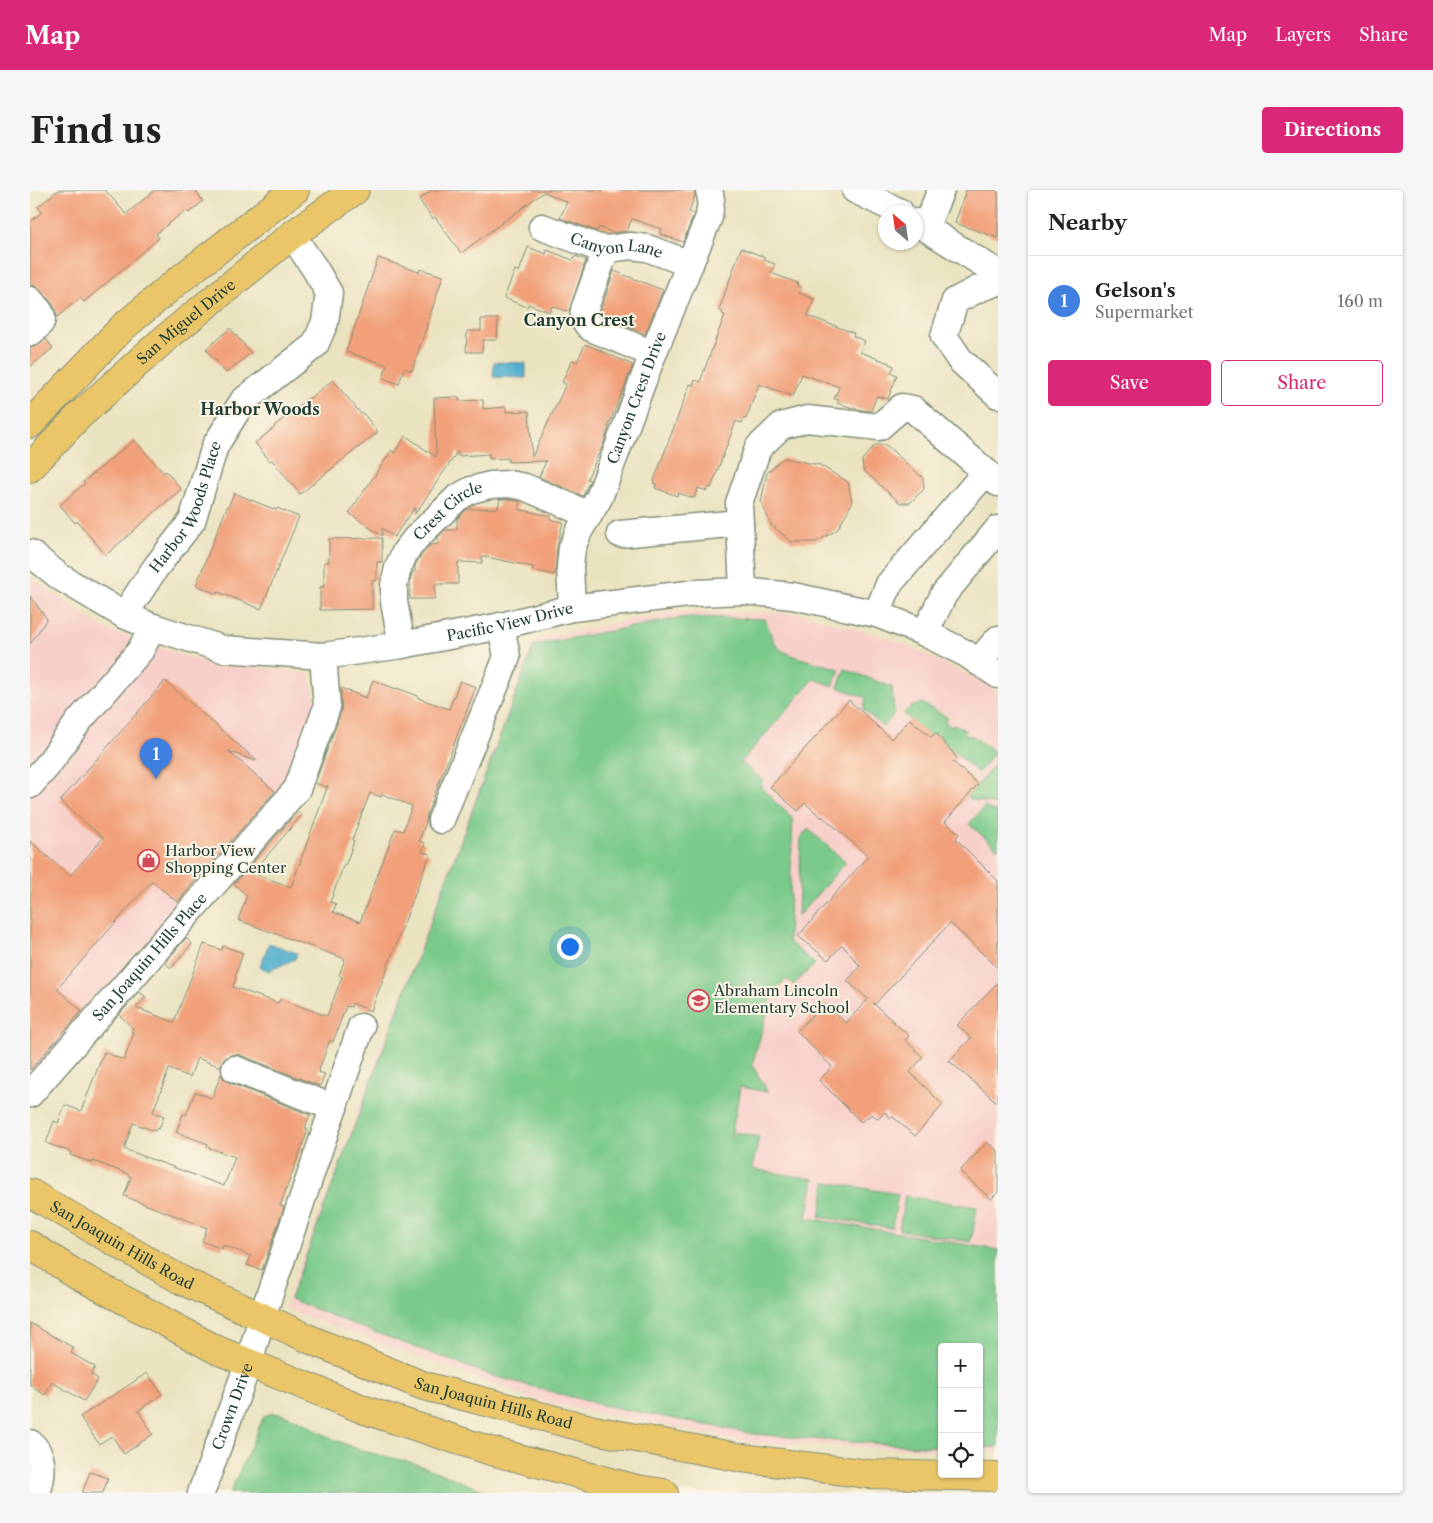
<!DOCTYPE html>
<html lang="en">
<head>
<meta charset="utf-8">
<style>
	:root { --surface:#fff; --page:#f6f6f6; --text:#222; --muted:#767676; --line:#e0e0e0; --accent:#db2777 }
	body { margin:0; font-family:"Libre Caslon Text",serif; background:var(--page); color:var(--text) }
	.controls { position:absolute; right:15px; bottom:15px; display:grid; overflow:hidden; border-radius:5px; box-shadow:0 1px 4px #0004 }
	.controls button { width:45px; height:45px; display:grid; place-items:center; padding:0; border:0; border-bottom:1px solid var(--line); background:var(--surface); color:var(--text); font:25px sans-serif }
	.compass { position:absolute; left:848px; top:15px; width:45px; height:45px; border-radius:50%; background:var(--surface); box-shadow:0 1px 4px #0004; rotate:331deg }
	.you { position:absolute; left:539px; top:756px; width:18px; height:18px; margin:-12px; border:4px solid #fff; border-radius:50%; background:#1a73e8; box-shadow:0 0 0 8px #1a73e833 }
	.badge { display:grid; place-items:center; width:32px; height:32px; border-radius:50%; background:var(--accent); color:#fff; font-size:16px; font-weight:700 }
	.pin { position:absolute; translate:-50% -41px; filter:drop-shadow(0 1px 2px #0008) }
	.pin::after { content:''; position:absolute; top:26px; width:18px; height:15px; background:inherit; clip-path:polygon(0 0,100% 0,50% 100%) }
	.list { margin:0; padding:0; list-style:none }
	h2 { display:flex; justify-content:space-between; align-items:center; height:65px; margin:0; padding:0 20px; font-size:21px }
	h2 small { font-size:16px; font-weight:400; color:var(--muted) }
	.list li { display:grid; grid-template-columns:32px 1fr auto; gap:15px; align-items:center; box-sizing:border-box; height:90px; padding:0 20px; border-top:1px solid var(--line) }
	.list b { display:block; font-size:19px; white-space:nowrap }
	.list p { margin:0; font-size:16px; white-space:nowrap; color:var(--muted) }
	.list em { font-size:16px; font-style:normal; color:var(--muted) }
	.actions { display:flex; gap:10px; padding:15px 20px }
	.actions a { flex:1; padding:11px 0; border:1px solid var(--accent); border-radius:5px; text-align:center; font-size:18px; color:var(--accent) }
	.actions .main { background:var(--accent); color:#fff }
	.icon { flex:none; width:28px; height:28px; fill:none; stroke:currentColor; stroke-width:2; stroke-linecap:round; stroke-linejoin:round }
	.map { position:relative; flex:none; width:968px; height:1303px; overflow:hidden; border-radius:5px }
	header { display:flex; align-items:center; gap:30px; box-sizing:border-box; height:70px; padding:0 25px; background:var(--accent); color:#fff }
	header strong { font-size:24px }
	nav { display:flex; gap:28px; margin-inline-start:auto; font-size:18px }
	.intro { display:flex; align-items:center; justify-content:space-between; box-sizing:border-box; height:120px; padding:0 30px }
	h1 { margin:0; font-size:35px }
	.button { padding:12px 22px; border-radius:5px; background:var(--accent); color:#fff; font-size:18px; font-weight:700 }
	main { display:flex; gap:30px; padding:0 30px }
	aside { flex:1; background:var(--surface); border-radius:5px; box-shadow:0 1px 4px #0004 }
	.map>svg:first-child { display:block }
	.built { fill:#f7d0ca }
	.green { fill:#7bca8b; stroke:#4d8460 }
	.water { fill:#51afcf; stroke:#387682 }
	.building { fill:#f1a079; fill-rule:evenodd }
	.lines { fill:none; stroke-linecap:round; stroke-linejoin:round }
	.minor-casing { stroke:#84907a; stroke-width:29 }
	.major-casing { stroke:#84907a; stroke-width:30 }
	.minor { stroke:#fff; stroke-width:26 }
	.major { stroke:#eac669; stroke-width:28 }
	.labels { text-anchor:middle; stroke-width:4; stroke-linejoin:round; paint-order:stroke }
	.street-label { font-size:15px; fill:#1f3d34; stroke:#fcf5e5 }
	.poi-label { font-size:15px; fill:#1f3d34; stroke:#fcf5e5; text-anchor:start }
	.neighbourhood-label { font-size:16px; font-weight:bold; fill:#1f3d34; stroke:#fcf5e5 }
</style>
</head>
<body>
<header>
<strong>Map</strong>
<nav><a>Map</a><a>Layers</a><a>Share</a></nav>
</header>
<div class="intro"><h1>Find us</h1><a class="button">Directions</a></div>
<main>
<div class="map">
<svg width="968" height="1303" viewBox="0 0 968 1303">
	<rect width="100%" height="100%" fill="#fcf5e5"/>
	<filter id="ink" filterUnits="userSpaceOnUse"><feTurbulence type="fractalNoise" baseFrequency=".02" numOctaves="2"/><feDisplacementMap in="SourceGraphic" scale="10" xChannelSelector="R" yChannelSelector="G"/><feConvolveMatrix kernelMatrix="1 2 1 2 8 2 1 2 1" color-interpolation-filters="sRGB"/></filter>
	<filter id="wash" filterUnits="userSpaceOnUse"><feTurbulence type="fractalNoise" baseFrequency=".0096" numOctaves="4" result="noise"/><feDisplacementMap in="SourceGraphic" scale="20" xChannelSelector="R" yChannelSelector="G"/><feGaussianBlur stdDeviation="1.12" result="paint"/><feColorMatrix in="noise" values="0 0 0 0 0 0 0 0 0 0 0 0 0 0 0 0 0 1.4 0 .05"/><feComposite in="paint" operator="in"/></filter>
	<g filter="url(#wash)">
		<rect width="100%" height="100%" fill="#eae3c0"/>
		<g class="built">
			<polygon points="0,387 75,439 170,471 279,483 286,515 258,593 0,893"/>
			<polygon points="641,422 768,423 862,449 956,493 968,503 968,1262 949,1261 949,1157 912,1157 912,1260 724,1253 508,1211 254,1118 504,449"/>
		</g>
		<g class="green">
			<path d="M656 427 735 429C739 438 741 449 748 457 755 466 797 475 810 479L803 496 784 489 711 572 732 590 731 597 763 629 758 751 785 774 763 795 757 789 743 802 722 875 738 902 710 897 701 948H703L705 942 729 947 722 979 784 989 777 1028 968 1060V1257H949V1157H912V1257L805 1251 724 1244 572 1215 463 1186 325 1135 260 1109 504 455Z"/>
			<polygon points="815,479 862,497 864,524 853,537 833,519 836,508 808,497"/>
			<polygon points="892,513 918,528 915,531 920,537 925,534 936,541 934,544 940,547 941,545 965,562 948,583 903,543 899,546 874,524 879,518"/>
			<path d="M968 571V616C958 611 946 613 937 607Z"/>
			<polygon points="954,617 968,623 968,659 939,634"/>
			<polygon points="778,639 816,672 768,726 771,647"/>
			<polygon points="796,992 868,1004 862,1038 790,1027"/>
			<polygon points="875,1006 947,1017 941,1052 869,1040"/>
			<path d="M243 1223C262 1225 273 1232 289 1242 299 1247 310 1252 320 1256 340 1264 360 1267 380 1272 407 1281 433 1292 459 1303H200L234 1226Z"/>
		</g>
		<g class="water">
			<polygon points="464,172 496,173 496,188 463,187"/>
			<polygon points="239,753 267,763 265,769 239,781 230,777"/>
		</g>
		<g id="blocks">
			<g class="building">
				<polygon points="28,0 75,0 96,24 125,0 165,0 173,11 159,23 156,20 126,44 129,48 54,112 50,108 27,127 24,116 16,106 5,96 0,95 0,32 12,22 8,17"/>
				<polygon points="402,0 664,0 665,5 659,22 664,24 653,52 630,44 632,39 602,29 597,41 583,43 569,37 567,41 530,28 537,12 514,2 431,63 405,27 403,29 389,10"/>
				<polygon points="936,0 968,0 968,48 925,33"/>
				<polygon points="498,57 516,64 517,60 543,70 545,66 556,70 539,121 536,120 536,121 522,116 520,122 498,114 497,117 474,108 485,80 489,82"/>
				<polygon points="711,58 735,67 734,70 745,74 741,83 768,93 767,96 771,97 769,103 784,109 778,126 824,143 823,146 835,151 830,162 859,173 859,174 864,176 861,183 867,185 858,209 847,206 841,221 826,219 807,213 809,210 804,209 809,197 772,184 763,206 729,194 716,229 714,228 712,233 706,231 681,298 679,297 677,301 668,298 664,308 648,303 647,306 625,298 626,294 623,293 660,194 663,195 665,190 670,192 686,148 695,125 692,124 693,122 689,120"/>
				<polygon points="348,68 389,82 390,79 413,86 382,181 374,178 369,194 353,188 357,175 316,162"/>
				<polygon points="584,81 633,100 615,144 569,125"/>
				<polygon points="451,129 468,129 467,150 453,150 452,162 436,162 437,141 451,141"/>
				<polygon points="200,138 221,163 196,183 176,159"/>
				<polygon points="16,149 23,158 0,177 0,158 9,155"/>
				<polygon points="555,154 603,175 578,237 579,237 573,255 557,289 560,290 553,306 509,287 516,271 478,272 478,268 459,269 459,264 428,266 428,261 385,324 385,317 364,347 352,338 352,346 319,323 362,260 364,263 376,246 406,267 404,208 429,207 429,211 453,210 453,219 476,217 476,222 499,221 502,267 536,194 532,192 542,170 547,172"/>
				<polygon points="303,190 331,224 333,223 348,242 270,304 242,270 240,271 225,253 245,237 244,236"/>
				<polygon points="104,250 134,283 136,281 151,299 76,365 47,331 45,333 30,315 55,293 53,292"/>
				<polygon points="845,255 856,255 893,288 894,299 880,313 870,313 833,280 832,270"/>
				<polygon points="753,268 790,275 818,292 822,313 807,340 786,352 762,352 741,335 731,312 737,283"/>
				<polygon points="204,303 246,320 247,318 269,327 231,419 188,402 187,404 166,395 197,317 198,317"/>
				<polygon points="470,309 478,309 490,312 488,319 521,326 520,329 533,332 527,356 525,385 502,380 503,377 452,366 452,373 428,372 428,394 405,394 405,409 380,409 380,391 382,383 385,381 385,376 388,370 397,358 401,355 408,354 408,347 415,340 427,340 427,329 436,320 439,319 468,318"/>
				<polygon points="352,348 352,372 347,372 347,390 342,391 342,419 290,420 290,397 294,397 294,372 299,372 299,349"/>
				<polygon points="0,406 17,429 0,454"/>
				<path d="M343 490 366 499 367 498 388 506V508L419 519 430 491 446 497 397 624 396 632 389 651 395 653 392 662 400 664 341 821 322 813 321 817 316 816 303 852 300 850 288 882 295 884 290 896 210 865 203 864 196 867 191 873V877L167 868 160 887 139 879 123 922 134 926 129 939 127 938 125 941 103 933 94 959 194 996 205 967 177 957 178 954 146 942 153 924 156 925 165 902 182 908 191 884 194 889 200 893 280 925 275 938 278 940 250 1016 254 1017 232 1080 217 1075 221 1066 193 1055 192 1059 172 1051 177 1038 94 1006 101 987 98 985V984L63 971V973L40 965 41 962 16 953 24 931 28 933 35 915 51 921 74 862 94 870 104 843 101 842 103 838 89 825 109 802 116 807 106 818 144 832 174 754 192 760 193 756 213 763 205 786 206 787 203 797 248 813 250 809 297 826 312 787 309 785 315 769 208 730 217 706 204 694 268 621 272 625 222 683 261 697 297 598 298 595 296 597 285 593 311 522V498L336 508ZM340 603 351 607 352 604 382 616 373 641 365 639 330 732 303 722 306 714 300 712 314 674H316L324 651 322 650Z"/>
				<polygon points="135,491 226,570 225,571 198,561 245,601 147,712 122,691 27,799 52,821 0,880 0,651 40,686 73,648 30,611"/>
				<polygon points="819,510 861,549 880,529 901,547 906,543 927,568 923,572 948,594 915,632 929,643 926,649 968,691 968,778 920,733 845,814 843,813 879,846 875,850 893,867 880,882 913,915 885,946 863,927 860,928 855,922 848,929 842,924 831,932 789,890 802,877 767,841 794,813 816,833 838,809 817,791 830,776 812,755 798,770 768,746 838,666 792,626 792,628 775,613 768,621 740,597"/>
				<polygon points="156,748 162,754 141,778 135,773"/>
				<polygon points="968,792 968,913 919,871 941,848 927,835"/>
				<polygon points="957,952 968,961 968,1002 961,1009 930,981"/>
				<polygon points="0,1133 44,1158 41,1163 65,1177 61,1184 68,1189 54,1211 22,1192 15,1205 0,1195"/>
				<polygon points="117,1183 132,1204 108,1221 123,1244 94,1264 82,1246 69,1254 50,1227"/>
				<polygon points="60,1282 78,1288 73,1303 52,1303"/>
			</g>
		</g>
	</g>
	<g filter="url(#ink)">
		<use href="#blocks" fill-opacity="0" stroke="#84907a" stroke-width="1"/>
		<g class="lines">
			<defs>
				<g id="minor">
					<polyline points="825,0 870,22"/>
					<polyline points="886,32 968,83"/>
					<path id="s1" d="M512 37 566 57 576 59 601 56 617 58 660 74"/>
					<polyline points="895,38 911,0"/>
					<path d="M576 59 554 120C553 128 554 132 561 138L623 164"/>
					<polyline points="968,92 948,99 925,111 914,146 930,170 968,205"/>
					<path d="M0 110C14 126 18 129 0 143"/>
					<polyline points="590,344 710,333"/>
					<path id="s2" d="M0 363 30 387 94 425 123 437 193 459 293 466 372 455 471 436 542 418 666 403 713 401 763 406 847 424 895 443 935 463 968 485"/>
					<polyline points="713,401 709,313 728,258 751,236 777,229 849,237 872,217 883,219 956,282"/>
					<path id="s3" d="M542 418 540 376 542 358 549 341 569 308 623 164 679 27 681 9 679 0"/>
					<polyline points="847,424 859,394 956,282 968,293"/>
					<path id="s4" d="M94 425 126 377 162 331 185 256 213 211 285 155 295 132 299 103 285 79 262 45"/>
					<polyline points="895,443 914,404 968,339"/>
					<path id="s5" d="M372 455 364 412V395L368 378 375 362 386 348 427 308 441 300 460 295 479 294 495 297 559 325"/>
					<polyline points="948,472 968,449"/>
					<polyline points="0,595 17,576 49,531 110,461 123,437"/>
					<polyline points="411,630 477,467 471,436"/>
					<polyline points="205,879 304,918"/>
					<path id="s6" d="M0 904 267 599 297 517 293 466"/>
					<path d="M0 1253C15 1265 13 1286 7 1303"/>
					<path id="s7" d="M171 1303 219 1172 232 1127 331 837"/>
				</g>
				<g id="major">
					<polyline points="0,234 93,137 149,90 265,0"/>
					<path id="s8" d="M0 278 49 226 131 152 262 45 325 0"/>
					<path id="s9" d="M0 1003 151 1090 286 1152 394 1196 564 1240 712 1268 839 1284 968 1287"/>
					<polyline points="0,1055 44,1083 187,1160 335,1220 461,1261 607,1299 634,1303"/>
				</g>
			</defs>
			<use href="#minor" class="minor-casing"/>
			<use href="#major" class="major-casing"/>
			<use href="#minor" class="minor"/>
			<use href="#major" class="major"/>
		</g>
	</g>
	<defs>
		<symbol id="shop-ring" viewBox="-11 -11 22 22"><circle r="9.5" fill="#fcf5e5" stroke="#d1495b" stroke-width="1.5"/><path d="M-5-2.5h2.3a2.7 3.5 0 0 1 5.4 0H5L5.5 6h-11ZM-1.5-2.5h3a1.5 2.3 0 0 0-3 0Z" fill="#d1495b"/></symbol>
		<symbol id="school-ring" viewBox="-11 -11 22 22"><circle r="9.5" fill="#fcf5e5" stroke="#d1495b" stroke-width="1.5"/><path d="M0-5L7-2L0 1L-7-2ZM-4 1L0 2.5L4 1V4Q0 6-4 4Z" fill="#d1495b"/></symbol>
	</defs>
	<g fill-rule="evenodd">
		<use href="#shop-ring" x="106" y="658" width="25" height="25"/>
		<use href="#school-ring" x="656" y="798" width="25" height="25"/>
	</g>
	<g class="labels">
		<g class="street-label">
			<text dy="5" stroke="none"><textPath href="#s1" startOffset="78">Canyon Lane</textPath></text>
			<text dy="5" stroke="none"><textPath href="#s8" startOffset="214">San Miguel Drive</textPath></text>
			<text dy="5" stroke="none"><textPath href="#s3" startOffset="224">Canyon Crest Drive</textPath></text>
			<text dy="5" stroke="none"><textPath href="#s4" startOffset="126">Harbor Woods Place</textPath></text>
			<text dy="5" stroke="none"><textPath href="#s5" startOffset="156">Crest Circle</textPath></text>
			<text dy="5" stroke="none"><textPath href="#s2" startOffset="508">Pacific View Drive</textPath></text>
			<text dy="5" stroke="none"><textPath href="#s6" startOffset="182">San Joaquin Hills Place</textPath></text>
			<text dy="5" stroke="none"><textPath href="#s9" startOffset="106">San Joaquin Hills Road</textPath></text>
			<text dy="5" stroke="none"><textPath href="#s9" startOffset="511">San Joaquin Hills Road</textPath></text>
			<text dy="5" stroke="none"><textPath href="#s7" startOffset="92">Crown Drive</textPath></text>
		</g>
		<g class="poi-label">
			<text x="135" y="666">Harbor View<tspan x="135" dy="17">Shopping Center</tspan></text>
			<text x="684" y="806">Abraham Lincoln<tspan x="684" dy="17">Elementary School</tspan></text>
		</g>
		<g class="neighbourhood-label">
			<text x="549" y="136">Canyon Crest</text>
			<text x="230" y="225">Harbor Woods</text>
		</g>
	</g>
</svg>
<div class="controls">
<button>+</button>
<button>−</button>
<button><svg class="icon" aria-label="locate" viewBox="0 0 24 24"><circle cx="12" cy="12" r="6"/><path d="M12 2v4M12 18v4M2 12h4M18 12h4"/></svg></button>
</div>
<svg class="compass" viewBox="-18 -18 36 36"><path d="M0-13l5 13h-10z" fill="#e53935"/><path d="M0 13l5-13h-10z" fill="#767676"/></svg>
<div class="you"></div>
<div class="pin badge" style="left:126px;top:589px;background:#3f7fe0">1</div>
</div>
<aside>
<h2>Nearby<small></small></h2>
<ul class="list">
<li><span class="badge" style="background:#3f7fe0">1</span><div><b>Gelson's</b><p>Supermarket</p></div><em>160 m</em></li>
</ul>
<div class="actions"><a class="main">Save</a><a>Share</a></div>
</aside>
</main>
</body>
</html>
